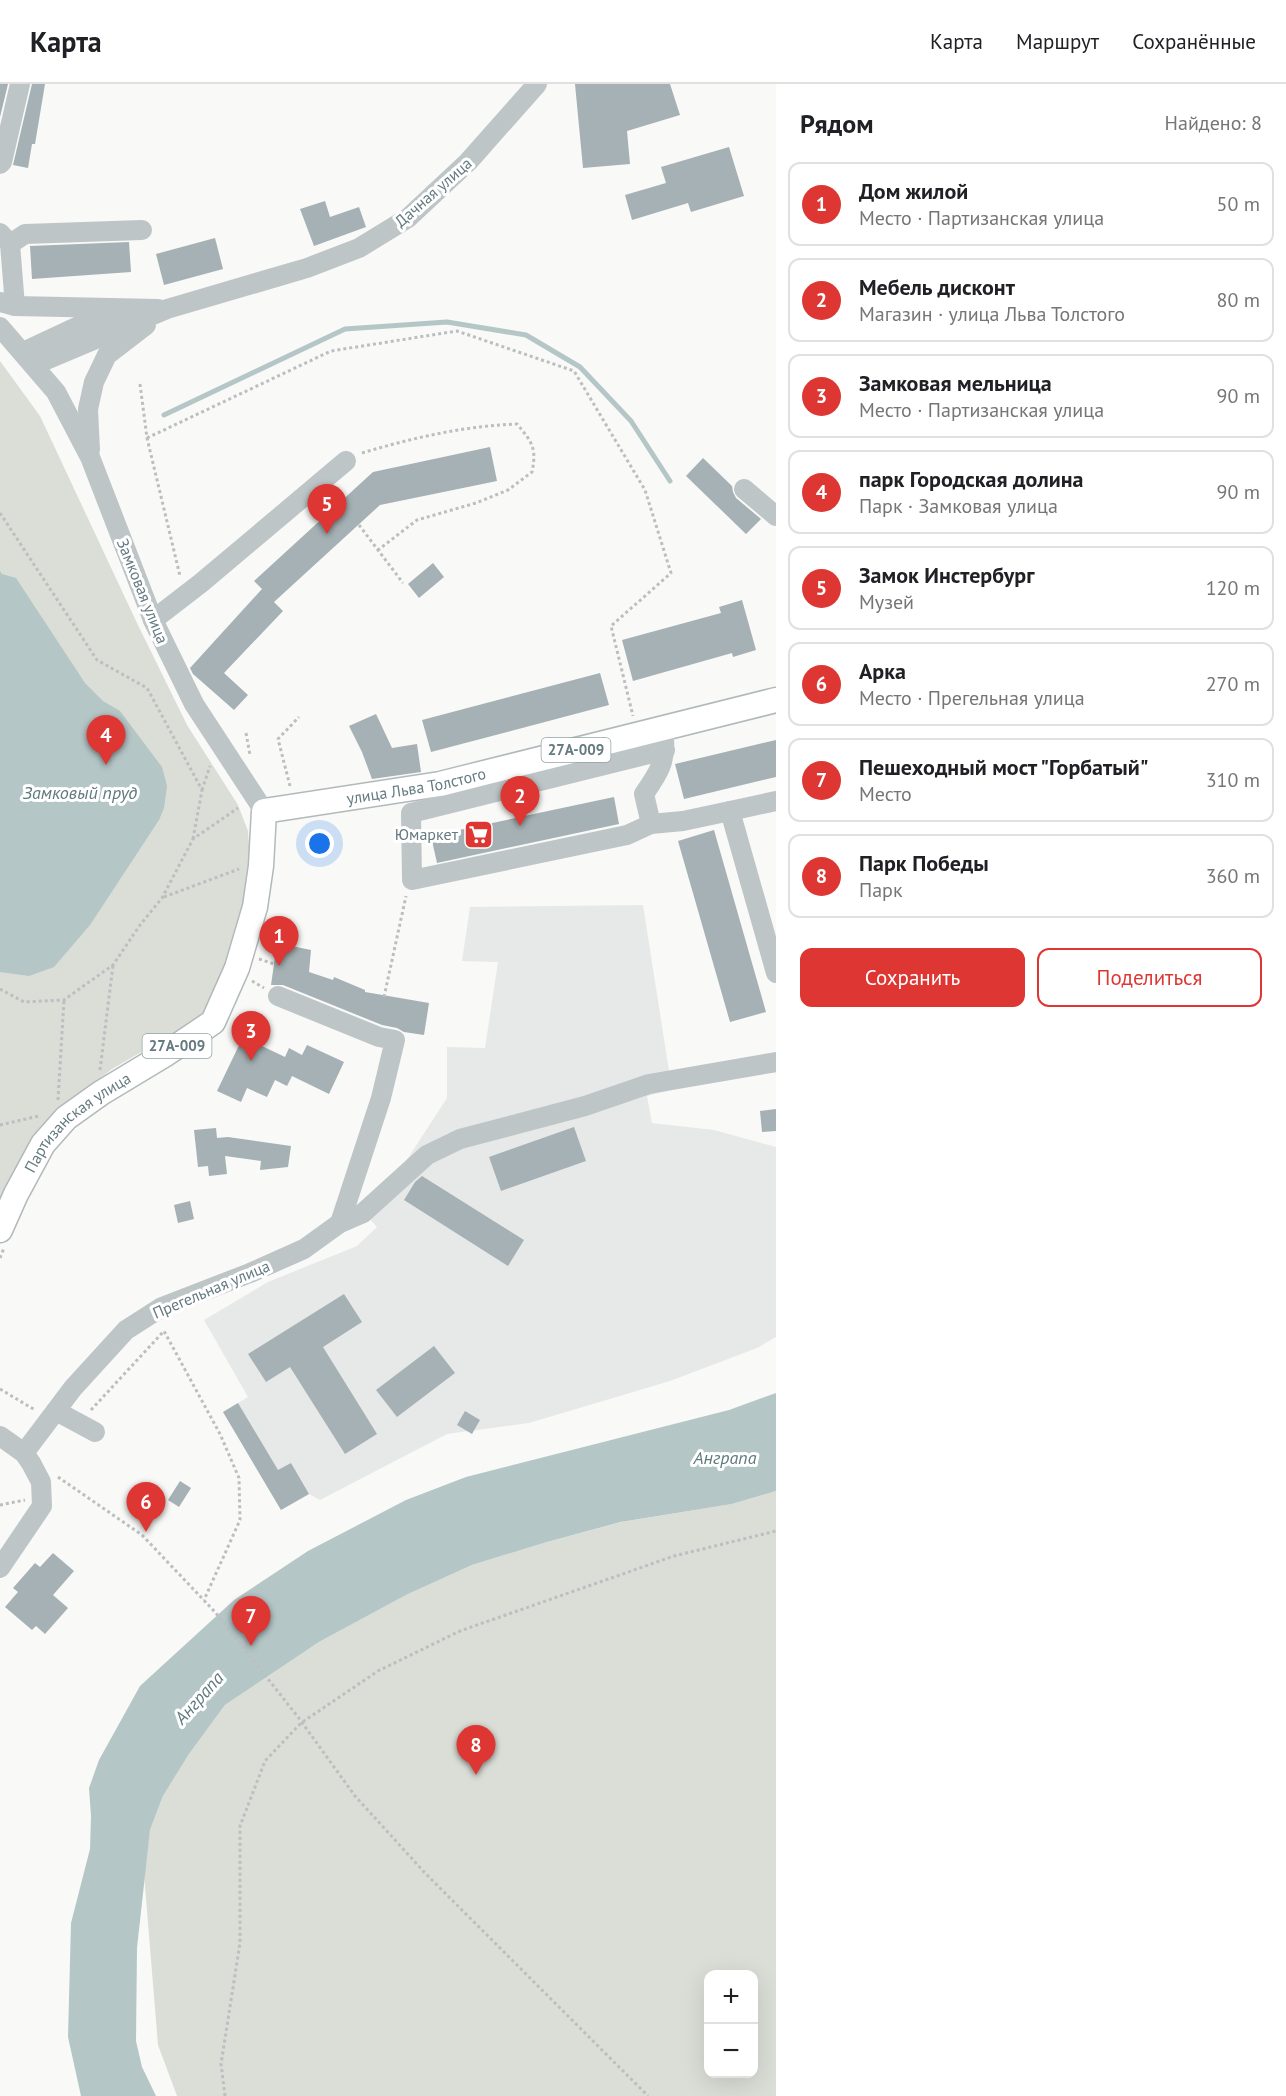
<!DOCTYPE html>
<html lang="ru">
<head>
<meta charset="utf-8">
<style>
	:root { --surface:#fff; --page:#f6f6f6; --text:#202124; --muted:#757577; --line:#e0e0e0; --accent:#de3632 }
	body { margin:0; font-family:"PT Sans",sans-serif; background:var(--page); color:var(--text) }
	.controls { position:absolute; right:18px; bottom:18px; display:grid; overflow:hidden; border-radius:12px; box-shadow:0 6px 24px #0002 }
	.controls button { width:54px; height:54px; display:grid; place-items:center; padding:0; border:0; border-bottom:2px solid var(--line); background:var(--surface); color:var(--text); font:30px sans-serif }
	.you { position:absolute; left:320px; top:760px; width:21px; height:21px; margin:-15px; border:4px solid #fff; border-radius:50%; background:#1a73e8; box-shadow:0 0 0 9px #1a73e833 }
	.badge { display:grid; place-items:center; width:39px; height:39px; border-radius:50%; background:var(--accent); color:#fff; font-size:20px; font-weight:700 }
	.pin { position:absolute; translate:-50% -50px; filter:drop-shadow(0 2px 3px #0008) }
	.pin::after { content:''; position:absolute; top:32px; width:21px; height:18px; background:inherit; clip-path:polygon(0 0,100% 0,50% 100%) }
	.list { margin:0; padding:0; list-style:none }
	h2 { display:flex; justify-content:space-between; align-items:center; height:78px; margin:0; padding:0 24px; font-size:26px }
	h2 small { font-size:20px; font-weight:400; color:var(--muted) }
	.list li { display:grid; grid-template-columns:39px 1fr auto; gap:18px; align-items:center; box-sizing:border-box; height:84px; margin:0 12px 12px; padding:0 12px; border:2px solid var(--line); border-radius:12px }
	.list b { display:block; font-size:22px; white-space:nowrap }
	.list p { margin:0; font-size:20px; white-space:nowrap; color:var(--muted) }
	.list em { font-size:20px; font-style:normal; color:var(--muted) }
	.actions { display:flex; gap:12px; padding:18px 24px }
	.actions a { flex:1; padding:14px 0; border:2px solid var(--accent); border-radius:12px; text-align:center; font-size:21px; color:var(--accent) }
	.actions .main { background:var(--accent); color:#fff }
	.map { position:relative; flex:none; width:776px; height:2012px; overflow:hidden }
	header { display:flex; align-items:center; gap:36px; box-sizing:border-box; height:84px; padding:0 30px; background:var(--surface); border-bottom:2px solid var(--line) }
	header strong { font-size:28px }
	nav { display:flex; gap:33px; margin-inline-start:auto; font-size:21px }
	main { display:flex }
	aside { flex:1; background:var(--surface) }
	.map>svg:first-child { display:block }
	.built { fill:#e7e9e8 }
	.green { fill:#daded6; fill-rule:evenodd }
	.water { fill:#b5c6c7 }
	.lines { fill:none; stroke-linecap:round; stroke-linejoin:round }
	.stream { stroke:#b5c6c7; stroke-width:5 }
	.building { fill:#a5b1b4 }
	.major-casing { stroke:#b2b9bb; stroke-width:27 }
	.path { stroke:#bbbfc1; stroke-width:3; stroke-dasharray:3 3; stroke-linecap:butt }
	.minor { stroke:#bec5c7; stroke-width:20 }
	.major { stroke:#fff; stroke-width:24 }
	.labels { text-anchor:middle; stroke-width:6; stroke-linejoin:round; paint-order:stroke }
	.shield { fill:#fff; stroke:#93a2a7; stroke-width:1.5 }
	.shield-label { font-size:15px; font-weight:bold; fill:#657a81 }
	.street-label { font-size:16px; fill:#657a81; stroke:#fff }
	.poi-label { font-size:16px; fill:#657a81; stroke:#fff; text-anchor:end }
	.water-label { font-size:18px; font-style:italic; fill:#60797b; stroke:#fff }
</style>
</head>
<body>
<header>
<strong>Карта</strong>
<nav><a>Карта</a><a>Маршрут</a><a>Сохранённые</a></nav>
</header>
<main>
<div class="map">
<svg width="776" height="2012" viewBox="0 0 776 2012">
	<rect width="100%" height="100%" fill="#f9f9f7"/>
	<polygon class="built" points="643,821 672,1006 647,1012 652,1039 714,1046 776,1063 776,1253 757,1264 670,1297 529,1339 447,1350 320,1416 309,1410 281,1426 223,1328 248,1313 204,1236 268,1198 357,1162 377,1143 361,1126 408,1074 447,1014 447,963 485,964 498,878 462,877 470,823"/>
	<g class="green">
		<polygon points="0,277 40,332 136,537 187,641 238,721 248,747 251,790 230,878 210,924 174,949 112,985 49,1034 12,1091 0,1116"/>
		<path d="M776 1407V2012H177L158 1961 144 1790 150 1746 163 1712 189 1670 225 1621 319 1558 406 1511 472 1481 547 1458 622 1438 732 1420ZM708 1890H754V1990H708Z"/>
	</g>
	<g class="water">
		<polygon points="0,487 2,490 16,494 85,599 103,617 120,627 162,683 167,702 164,724 159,736 90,841 54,883 29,892 0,888"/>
		<polygon points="776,1309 776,1407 732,1420 621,1438 547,1458 472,1481 406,1511 319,1558 225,1621 189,1670 163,1712 150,1746 137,1864 136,1957 142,1983 156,2012 81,2012 68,1953 71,1839 90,1765 91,1732 89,1704 99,1676 140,1602 234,1516 308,1467 406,1416 466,1393 729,1326"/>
	</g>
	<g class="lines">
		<polyline class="stream" points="164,331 345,245 447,238 526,251 580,283 631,337 670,397"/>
	</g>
	<g class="building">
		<polygon points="0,0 8,0 0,33"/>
		<polygon points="32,0 45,0 35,60 32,60 28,84 13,81"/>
		<polygon points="575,0 670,0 680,31 627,47 630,80 583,84"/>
		<polygon points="729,63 744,112 691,128 688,119 632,136 625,111 666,99 661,83"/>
		<polygon points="325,117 330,133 359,123 366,143 314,162 300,125"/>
		<polygon points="215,154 223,185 164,201 156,170"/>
		<polygon points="129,158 131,188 32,195 30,162"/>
		<polygon points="490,363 497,397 380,421 274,518 283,527 224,589 248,611 234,626 193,590 190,584 262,505 254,497 373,388"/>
		<polygon points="703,374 732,402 733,408 736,414 761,435 746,450 686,392"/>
		<polygon points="433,479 444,493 419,514 408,500"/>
		<polygon points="742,516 756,566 733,573 732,569 633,597 622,556 721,529 719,523"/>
		<polygon points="600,589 609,621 431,668 422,636"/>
		<polygon points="376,630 392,664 417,660 421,688 372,695 362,668 349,642"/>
		<polygon points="776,656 776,693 684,715 675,680"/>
		<polygon points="614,713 619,740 437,779 431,752"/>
		<polygon points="714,746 766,928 730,938 678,757"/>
		<polygon points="277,859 311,866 309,888 333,896 334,893 365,906 365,908 429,919 424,951 404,948 397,944 382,941 283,901 271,901"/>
		<polygon points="243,953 285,973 289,964 302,971 307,961 344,978 329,1010 292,992 287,1002 275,996 267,1013 247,1004 241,1018 217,1007"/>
		<polygon points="776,1025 776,1047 762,1048 760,1027"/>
		<polygon points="574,1043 586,1077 501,1107 489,1073"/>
		<polygon points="216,1044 217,1054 228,1053 291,1062 288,1083 260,1086 261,1077 225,1072 227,1090 209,1092 208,1082 198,1083 194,1046"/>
		<polygon points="422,1092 524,1156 508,1182 404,1116 415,1098"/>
		<polygon points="190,1117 194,1135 178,1139 174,1121"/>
		<polygon points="344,1210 362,1238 323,1263 377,1350 345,1370 290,1283 266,1298 248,1270"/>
		<polygon points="434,1262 455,1289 397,1333 376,1306"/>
		<polygon points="238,1319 278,1386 291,1379 309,1410 281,1426 223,1328"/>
		<polygon points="465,1327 480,1336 472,1350 457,1341"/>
		<polygon points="180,1397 191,1404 179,1423 168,1416"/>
		<polygon points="53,1469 74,1487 53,1511 68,1524 45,1550 36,1542 32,1546 5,1523 18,1508 13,1504 35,1479 40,1483"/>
	</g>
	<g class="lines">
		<defs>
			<g id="major">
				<path id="s1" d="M0 1146 16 1110 43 1060 66 1034 101 1009 164 971 213 938 237 884 255 823 261 782 264 727 440 700 776 616"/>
			</g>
		</defs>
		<use href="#major" class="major-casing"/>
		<g class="path">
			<polyline points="140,300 147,354 180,492"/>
			<polyline points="147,354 331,267 457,247 574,287 645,406 671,489 611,542 633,632"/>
			<path d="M362 369C412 354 464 342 517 340 532 358 537 364 532 388L508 406 476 419 417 436 378 466"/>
			<polyline points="334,408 341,418"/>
			<polyline points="0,429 97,576 147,604 202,706 193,755"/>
			<polyline points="359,441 403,499"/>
			<polyline points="246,649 250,671"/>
			<polyline points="290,702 278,655 299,633"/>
			<polyline points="202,706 210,682"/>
			<polyline points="164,813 239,785"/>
			<polyline points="259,875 274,880"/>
			<polyline points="252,897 264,904"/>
			<polyline points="0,905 24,918 64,916 113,881 140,841 162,814 193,755 238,724"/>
			<polyline points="384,913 406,812"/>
			<polyline points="100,986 113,881"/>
			<polyline points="58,1016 64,916"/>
			<polyline points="0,1041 39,1032"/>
			<polyline points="0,1174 4,1164"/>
			<polyline points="0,1305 35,1326"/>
			<polyline points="91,1326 164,1247 220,1350 239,1394 240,1436 204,1516"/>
			<polyline points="58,1393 142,1451 215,1528 298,1633 355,1712 425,1789 648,2012"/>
			<polyline points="0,1421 25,1416"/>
			<polyline points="225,2012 221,1980 240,1859 240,1742 265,1677 301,1639 378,1587 460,1547 674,1472 776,1447"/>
		</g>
		<g class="minor">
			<polyline points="0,80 2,78 20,0"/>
			<polyline points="0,149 10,160 15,222"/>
			<polyline points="10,160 25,150 142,146"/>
			<polyline points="0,218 15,222 158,225"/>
			<polyline points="0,243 56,308 90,373 153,536 194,620 264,727"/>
			<polyline points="23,268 85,239 123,233"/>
			<polyline points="34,281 167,225 307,184 359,164 408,134 468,78 537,0"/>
			<polyline points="90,366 88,325 94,298 107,271 146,241"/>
			<polyline points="744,405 776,432"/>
			<polyline points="153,536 201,499 346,377"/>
			<path d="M664 655C666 679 657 691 644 710L651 740 683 737 730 727 776 889"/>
			<polyline points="730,727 776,717"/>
			<polyline points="651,740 627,751 412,796 411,729 665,666"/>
			<polyline points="278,912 379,953 395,956 381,1014 340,1139"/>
			<polyline points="56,1327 95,1348"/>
			<polyline points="0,1352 24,1369 31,1379 41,1398 42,1422 0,1484"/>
			<polyline points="24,1369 73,1304 126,1246 162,1223 250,1189 304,1165 340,1139 363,1129 427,1071 460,1055 585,1022 649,1000 776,978"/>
		</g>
		<use href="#major" class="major"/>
	</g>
	<defs>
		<symbol id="supermarket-square" viewBox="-11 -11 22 22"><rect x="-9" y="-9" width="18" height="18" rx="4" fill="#de3632" stroke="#fff"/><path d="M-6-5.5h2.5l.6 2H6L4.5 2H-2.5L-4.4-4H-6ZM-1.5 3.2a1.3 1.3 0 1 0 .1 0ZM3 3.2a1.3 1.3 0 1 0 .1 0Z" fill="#fff"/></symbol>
	</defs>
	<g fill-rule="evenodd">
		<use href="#supermarket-square" x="462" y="734" width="33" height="33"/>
	</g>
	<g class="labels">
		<g class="shield">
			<rect x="541.5" y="654" width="69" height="24" rx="4.5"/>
			<rect x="142.5" y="950" width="69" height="24" rx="4.5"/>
		</g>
		<g class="shield-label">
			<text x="576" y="671">27А-009</text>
			<text x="177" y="967">27А-009</text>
		</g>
		<g class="street-label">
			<text transform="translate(433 108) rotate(-41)" y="6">Дачная улица</text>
			<text transform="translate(143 507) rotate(68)" y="6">Замковая улица</text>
			<text dy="6" stroke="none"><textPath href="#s1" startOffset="680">улица Льва Толстого</textPath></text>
			<text dy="6" stroke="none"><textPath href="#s1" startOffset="136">Партизанская улица</textPath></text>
			<text transform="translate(211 1205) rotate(-23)" y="6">Прегельная улица</text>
		</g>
		<g class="poi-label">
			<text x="458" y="756">Юмаркет</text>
		</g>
		<g class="water-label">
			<text x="80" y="715">Замковый пруд</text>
			<text x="725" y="1380">Анграпа</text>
			<text transform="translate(199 1614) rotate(-48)" y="6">Анграпа</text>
		</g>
	</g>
</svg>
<div class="controls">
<button>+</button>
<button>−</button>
</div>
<div class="you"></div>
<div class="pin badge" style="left:279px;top:882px">1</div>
<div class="pin badge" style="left:520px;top:742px">2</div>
<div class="pin badge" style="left:251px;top:977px">3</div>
<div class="pin badge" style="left:106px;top:681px">4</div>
<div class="pin badge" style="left:327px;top:450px">5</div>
<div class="pin badge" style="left:146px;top:1448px">6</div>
<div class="pin badge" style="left:251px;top:1562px">7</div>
<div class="pin badge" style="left:476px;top:1691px">8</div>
</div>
<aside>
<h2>Рядом<small>Найдено: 8</small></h2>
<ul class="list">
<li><span class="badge">1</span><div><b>Дом жилой</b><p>Место · Партизанская улица</p></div><em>50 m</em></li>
<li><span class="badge">2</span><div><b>Мебель дисконт</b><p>Магазин · улица Льва Толстого</p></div><em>80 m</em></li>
<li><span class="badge">3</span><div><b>Замковая мельница</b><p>Место · Партизанская улица</p></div><em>90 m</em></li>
<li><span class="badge">4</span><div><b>парк Городская долина</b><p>Парк · Замковая улица</p></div><em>90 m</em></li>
<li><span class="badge">5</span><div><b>Замок Инстербург</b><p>Музей</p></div><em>120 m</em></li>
<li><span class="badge">6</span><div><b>Арка</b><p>Место · Прегельная улица</p></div><em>270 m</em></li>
<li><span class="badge">7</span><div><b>Пешеходный мост &quot;Горбатый&quot;</b><p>Место</p></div><em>310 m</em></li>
<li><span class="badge">8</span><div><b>Парк Победы</b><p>Парк</p></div><em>360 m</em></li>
</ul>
<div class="actions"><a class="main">Сохранить</a><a>Поделиться</a></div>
</aside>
</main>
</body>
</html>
